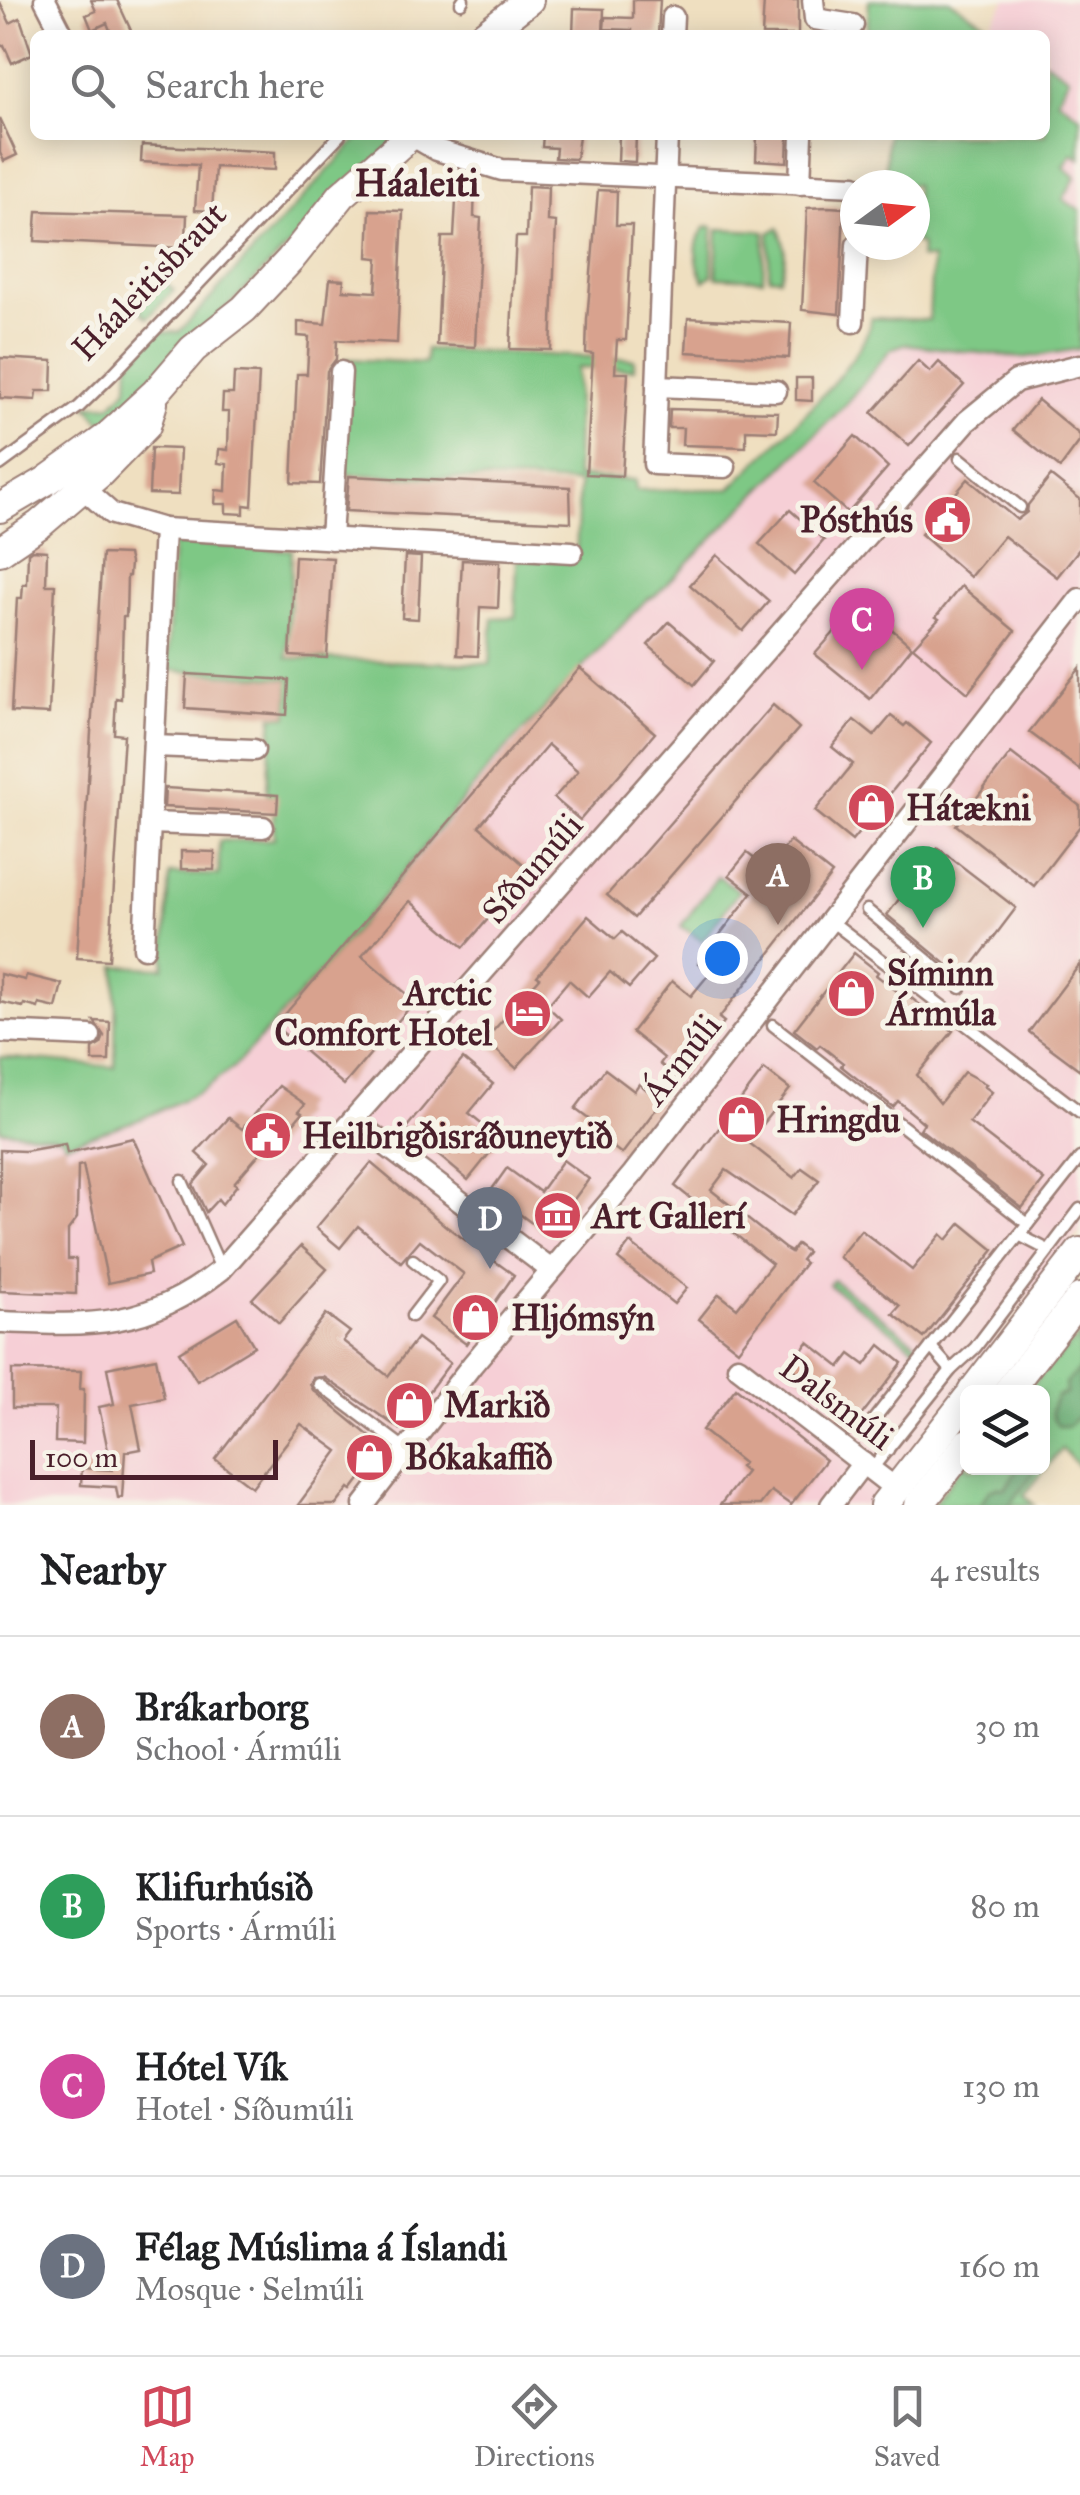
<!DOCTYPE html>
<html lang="en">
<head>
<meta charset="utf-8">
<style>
	:root { --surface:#fff; --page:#f2f2f2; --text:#202124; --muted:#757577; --line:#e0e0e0; --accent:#d1495b }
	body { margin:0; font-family:"IM FELL Great Primer",serif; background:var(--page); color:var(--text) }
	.controls { position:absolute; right:30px; bottom:30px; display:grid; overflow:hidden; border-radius:15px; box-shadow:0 5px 25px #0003 }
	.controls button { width:90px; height:90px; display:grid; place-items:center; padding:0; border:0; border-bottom:2px solid var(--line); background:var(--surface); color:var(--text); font:50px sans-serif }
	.compass { position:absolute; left:840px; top:170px; width:90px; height:90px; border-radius:50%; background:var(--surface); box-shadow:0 5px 25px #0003; rotate:75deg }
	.scale { position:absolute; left:30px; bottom:25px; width:248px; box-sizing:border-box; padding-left:10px; border:5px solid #4a1f2b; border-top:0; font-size:28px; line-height:35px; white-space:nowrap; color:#4a1f2b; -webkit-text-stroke:8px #f7f3e8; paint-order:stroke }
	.you { position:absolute; left:722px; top:958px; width:35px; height:35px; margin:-25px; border:8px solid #fff; border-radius:50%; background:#1a73e8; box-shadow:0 0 0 15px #1a73e833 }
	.badge { display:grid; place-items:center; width:65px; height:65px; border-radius:50%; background:var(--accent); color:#fff; font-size:32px; font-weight:700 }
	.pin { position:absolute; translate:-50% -82px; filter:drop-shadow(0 2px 5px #0008) }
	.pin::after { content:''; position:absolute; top:52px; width:35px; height:30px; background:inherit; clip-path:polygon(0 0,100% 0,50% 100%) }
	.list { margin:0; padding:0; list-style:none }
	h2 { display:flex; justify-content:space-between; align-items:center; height:130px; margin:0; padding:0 40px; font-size:42px }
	h2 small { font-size:32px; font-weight:400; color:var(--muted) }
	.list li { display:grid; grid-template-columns:65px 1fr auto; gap:30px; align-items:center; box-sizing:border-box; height:180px; padding:0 40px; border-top:2px solid var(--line) }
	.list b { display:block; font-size:38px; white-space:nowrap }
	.list p { margin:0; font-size:32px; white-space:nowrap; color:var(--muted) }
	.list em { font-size:32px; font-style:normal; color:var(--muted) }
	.icon { flex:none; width:55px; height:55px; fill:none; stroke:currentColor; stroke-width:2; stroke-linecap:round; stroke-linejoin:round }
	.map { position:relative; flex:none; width:1080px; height:1505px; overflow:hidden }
	.search { position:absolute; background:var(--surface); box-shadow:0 5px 25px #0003; left:30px; right:30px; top:30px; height:110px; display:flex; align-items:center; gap:25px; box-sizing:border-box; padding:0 35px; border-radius:15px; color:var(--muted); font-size:38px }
	.sheet { height:850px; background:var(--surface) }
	nav { display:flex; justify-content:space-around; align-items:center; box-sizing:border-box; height:140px; border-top:2px solid var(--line); background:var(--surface); font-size:28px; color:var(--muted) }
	nav a { display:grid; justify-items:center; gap:5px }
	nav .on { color:var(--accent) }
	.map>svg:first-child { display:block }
	.built { fill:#f6cfd6 }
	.green { fill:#7ec885; stroke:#647458; stroke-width:2.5 }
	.forest { fill:#66ac72; stroke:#58664e; stroke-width:2.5 }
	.building { fill:#d8a28e }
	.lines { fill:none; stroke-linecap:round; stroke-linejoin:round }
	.lane-casing { stroke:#9c7f76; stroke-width:15 }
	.street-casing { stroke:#9c7f76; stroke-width:25 }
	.secondary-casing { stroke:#9c7f76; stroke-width:32 }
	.lane { stroke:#fff; stroke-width:10 }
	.street { stroke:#fff; stroke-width:20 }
	.secondary { stroke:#fff; stroke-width:28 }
	.labels { text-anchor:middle; stroke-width:10; stroke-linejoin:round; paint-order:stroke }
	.street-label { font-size:35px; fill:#4a1f2b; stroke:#f7f3e8 }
	.poi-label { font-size:35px; font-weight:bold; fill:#4a1f2b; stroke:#f7f3e8; text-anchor:start }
	.neighbourhood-label { font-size:38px; font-weight:bold; fill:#4a1f2b; stroke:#f7f3e8 }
</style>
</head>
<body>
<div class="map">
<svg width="1080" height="1505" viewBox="0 0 1080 1505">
	<rect width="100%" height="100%" fill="#f7f3e8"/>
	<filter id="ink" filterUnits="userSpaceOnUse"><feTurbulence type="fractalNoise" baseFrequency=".01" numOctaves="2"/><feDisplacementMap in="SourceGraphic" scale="20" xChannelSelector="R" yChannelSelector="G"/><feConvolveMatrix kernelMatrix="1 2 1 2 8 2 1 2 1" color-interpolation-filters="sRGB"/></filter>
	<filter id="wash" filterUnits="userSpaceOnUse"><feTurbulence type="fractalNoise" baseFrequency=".0048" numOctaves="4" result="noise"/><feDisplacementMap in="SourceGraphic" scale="40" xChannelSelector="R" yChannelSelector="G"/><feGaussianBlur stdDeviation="2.25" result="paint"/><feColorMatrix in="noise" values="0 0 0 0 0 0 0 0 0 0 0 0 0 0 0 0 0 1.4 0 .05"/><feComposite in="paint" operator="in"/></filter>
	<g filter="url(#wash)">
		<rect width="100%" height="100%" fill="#efdfc0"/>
		<polygon class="built" points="1006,0 1080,0 1080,1231 870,1505 0,1505 0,1127 214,1058 892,340 965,338 1072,153 1045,124 1045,35 983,35"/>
		<g class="green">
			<polygon points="869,0 949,0 1004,35 867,35"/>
			<path d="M1045 61 1069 77 1057 99 1080 116V159L1072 154 1064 167 1076 177 1063 199 1080 211V349L1022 358 904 344 891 349 843 407 655 596 646 600 495 761 326 966 234 1067 202 1091 141 1119 65 1144 62 1137 0 1130V1057L115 1067 116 966 164 968 170 874 219 875V841L274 839 273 797 268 795 267 786 273 716H288L289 679 167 670 173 543 292 550 287 658 490 664 493 618 515 617 517 559 576 560 579 483 341 474 347 359 425 363 426 349 634 359V369L577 368 576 477 635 480 636 490 730 489C762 456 869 360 871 318L929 320 932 259 920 258 921 244 915 243V185H885L887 135H1045Z"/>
			<polygon points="361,135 402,135 105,427 87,405 111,405 128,387 129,363 159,332 179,332"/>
			<path d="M707 226 713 227 712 275 704 281C695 262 691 242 707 226Z"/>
			<path d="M778 228C787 245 787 261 779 278L769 277V233Z"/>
			<polygon points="718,229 765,231 763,279 716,277"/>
			<polygon points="160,277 174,290 148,318 141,312 141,298"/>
			<polygon points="718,876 739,891 702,941 681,926"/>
			<polygon points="833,1280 918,1344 915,1348 829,1285"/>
			<polygon points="1080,1335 1080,1468 1062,1449 1024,1495 1034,1505 932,1505 967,1460 968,1468 1042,1468 1042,1392 1020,1392 1026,1390"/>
		</g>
		<g class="forest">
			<path d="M1080 1369V1415L1068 1426H1058C1048 1414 1050 1409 1057 1396L1066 1394 1065 1384Z"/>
			<polygon points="1018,1468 1037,1468 1010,1505 980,1505 989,1490 997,1487 1005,1489"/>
		</g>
		<g id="blocks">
			<g class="building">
				<polygon points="91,0 117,0 133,35 112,35 107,23 92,30 86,15 96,11"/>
				<polygon points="633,0 660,0 658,35 632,35 632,30 604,29 605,17 633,18"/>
				<polygon points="764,0 798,0 798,35 762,35"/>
				<polygon points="0,2 10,23 20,18 32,54 12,63 4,45 0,47"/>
				<polygon points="574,8 604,9 603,35 573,35"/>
				<polygon points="0,118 17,155 4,161 0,153"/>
				<polygon points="543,135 579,136 576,159 555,158 556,148 542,147"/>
				<polygon points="619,135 636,135 635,162 618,161"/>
				<polygon points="757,135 788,135 787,162 756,160"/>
				<polygon points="142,145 275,152 275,170 215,167 212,211 195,210 198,165 141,162"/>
				<polygon points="457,182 475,183 474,217 481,218 475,347 437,345 442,237 454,237"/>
				<polygon points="528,186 548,187 547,221 556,222 551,350 510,349 516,237 526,237"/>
				<polygon points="598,190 617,191 616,225 632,225 626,340 617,340 615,373 628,373 622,476 586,474 593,354 586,353 587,320"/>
				<polygon points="828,207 844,208 839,314 802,310 807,208"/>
				<polygon points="370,210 403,211 397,343 337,340 336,359 327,371 320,484 292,483 297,374 307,374 309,337 298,336 298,322 325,324 330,279 344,280 343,290 376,292 378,258 368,257"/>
				<polygon points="37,211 187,215 186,240 182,240 182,248 35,241"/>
				<polygon points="688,318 791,323 789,358 686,352"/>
				<polygon points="0,358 53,361 52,391 37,391 36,400 0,398"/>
				<polygon points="918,361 930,372 939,362 964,385 909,446 872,413"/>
				<polygon points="234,373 259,374 252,506 244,505 244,514 226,513 226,504 215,504 216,490 226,491 227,464 218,463 219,449 228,450 229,412 222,412 223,394 233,394"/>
				<polygon points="796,378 812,378 812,401 796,400"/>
				<polygon points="1038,400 1080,435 1080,441 1060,468 1013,430"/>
				<polygon points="670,409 778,412 777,431 746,430 746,447 682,445 683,428 669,428"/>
				<polygon points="855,436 888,467 848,513 814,483"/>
				<polygon points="151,448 180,449 178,495 149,494"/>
				<polygon points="349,476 570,487 571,522 346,511"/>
				<polygon points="1051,476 1080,499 1080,548 1057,577 1004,536 970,577 921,534 968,479 1017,520 1027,512 1028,505"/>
				<polygon points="790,510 824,540 794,575 759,544"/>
				<polygon points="32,550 47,551 46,585 55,585 49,714 11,712 17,598 22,598 23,584 27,584 28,553"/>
				<polygon points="102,554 128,555 130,563 129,576 127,576 126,617 123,617 121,699 116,698 114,734 124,735 109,960 77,958"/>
				<polygon points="717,555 769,601 743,631 690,585"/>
				<polygon points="295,556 333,558 327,658 290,656"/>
				<polygon points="405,556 421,557 418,619 402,618"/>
				<polygon points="462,560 500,562 498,608 480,607 478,656 457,655"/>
				<polygon points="961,586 1015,631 968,693 913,647 939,619 936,617"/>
				<polygon points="861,602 912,647 870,699 815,654"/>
				<polygon points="669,622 714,661 694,685 648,645"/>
				<polygon points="580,668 655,733 580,820 554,798 578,771 548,745 479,826 530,870 464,947 410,901 362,956 415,1001 344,1085 275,1026"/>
				<polygon points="1080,668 1080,770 1029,732"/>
				<polygon points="187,674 289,680 287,715 185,708"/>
				<polygon points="773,705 799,728 634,918 607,895"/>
				<polygon points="891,716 904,726 907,723 931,743 852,841 815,811 853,764 832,747 854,720 874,736"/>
				<polygon points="1011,753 1080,806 1080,826 1034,886 956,825"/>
				<polygon points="165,788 278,795 277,813 164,807"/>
				<polygon points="790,841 832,874 719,1018 724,1022 679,1079 660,1064 664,1058 632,1032 672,981 691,996 710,973 698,963 752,893 729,875 747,853 768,869"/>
				<polygon points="938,848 1016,908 963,978 887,915"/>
				<polygon points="181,851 215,852 214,870 181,869"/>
				<polygon points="588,916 615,939 622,932 654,959 629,988 610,972 588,997 569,980 547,1006 561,1019 516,1068 485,1040 540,978 537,976"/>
				<polygon points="854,953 878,972 876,975 898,992 900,989 953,1031 917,1075 940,1103 964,1072 986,1084 984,1086 992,1092 969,1122 1044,1180 1022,1208 920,1129 924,1123 898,1101 893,1107 841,1066 843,1063 820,1045 817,1048 794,1030"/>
				<polygon points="1080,964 1080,1070 1029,1032"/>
				<polygon points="0,974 25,980 26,975 62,984 56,1008 39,1004 38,1008 24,1004 23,1007 0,1002"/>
				<polygon points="94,1021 110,1022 109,1061 93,1061 93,1049 101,1044 104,1036"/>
				<polygon points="463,1059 493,1084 469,1113 501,1139 468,1180 406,1128"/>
				<polygon points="605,1069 634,1091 639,1084 662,1101 622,1154 597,1135 602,1129 575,1109"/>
				<polygon points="764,1069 790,1089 748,1142 794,1178 802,1168 819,1180 792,1215 726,1170 711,1190 784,1248 791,1252 797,1244 807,1252 801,1260 805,1263 738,1350 699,1319 719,1294 737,1308 772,1264 675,1186"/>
				<polygon points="279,1086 305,1104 299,1111 302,1113 272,1150 266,1146 234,1183 237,1185 222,1204 218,1199 206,1212 193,1184 209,1165 196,1153 228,1118 242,1129"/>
				<polygon points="133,1138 182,1247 148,1262 150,1274 108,1283 83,1165 78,1166 77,1218 68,1230 68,1259 76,1259 76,1294 0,1291 0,1150 25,1151 65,1144 67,1153"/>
				<polygon points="563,1160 589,1179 552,1229 544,1232 490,1192 507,1168 540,1192"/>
				<polygon points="371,1163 447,1227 514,1275 466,1344 431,1318 464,1274 420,1240 401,1262 358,1226 340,1248 316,1228"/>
				<polygon points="961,1223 994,1250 924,1338 893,1314 900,1306 839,1257 861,1230 912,1270 941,1234 947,1240"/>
				<polygon points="630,1243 687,1288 674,1304 618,1259"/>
				<polygon points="301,1246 327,1269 279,1323 252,1299"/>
				<polygon points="326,1314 350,1332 343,1341 388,1376 417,1338 450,1363 400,1429 324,1377 313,1378 310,1384 313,1390 384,1448 352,1490 349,1488 336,1505 298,1505 338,1451 301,1424 252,1487 215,1459"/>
				<polygon points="237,1317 254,1346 197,1381 179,1352"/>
				<polygon points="808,1342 840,1367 850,1354 865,1365 880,1345 902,1363 853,1426 831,1410 837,1403 790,1366"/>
				<polygon points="156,1358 164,1398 132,1404 141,1449 125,1452 122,1497 118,1498 116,1487 81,1485 82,1468 112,1470 99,1407 114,1404 107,1368"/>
				<polygon points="12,1370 81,1371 80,1389 84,1389 83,1443 55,1442 56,1408 12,1408"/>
				<polygon points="736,1388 826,1460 791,1505 771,1491 760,1505 720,1505 746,1472 740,1467 743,1463 702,1430"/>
			</g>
		</g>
	</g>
	<g filter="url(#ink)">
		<use href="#blocks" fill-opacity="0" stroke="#9c7f76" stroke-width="2.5"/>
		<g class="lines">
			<defs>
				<g id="lane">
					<polyline points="461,3 463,0"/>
					<polyline points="960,458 1020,507"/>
					<polyline points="0,465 79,407 112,375 340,135"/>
					<polyline points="867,910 961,988"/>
					<polyline points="831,921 1080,1112"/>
					<polyline points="773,1025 1028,1224"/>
					<polyline points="182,1181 221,1269"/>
					<polyline points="1019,1235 1048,1250"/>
					<polyline points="412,1316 439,1281 413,1260"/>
					<polyline points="931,1347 951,1370"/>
					<polyline points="319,1384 407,1450"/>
					<polyline points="888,1450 872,1438 871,1423 1080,1158"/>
					<polyline points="872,1469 951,1370 975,1348 1080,1209"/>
				</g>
				<g id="street">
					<polyline points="45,0 63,35"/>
					<polyline points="813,0 815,19 853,25"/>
					<polyline points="672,35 673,17"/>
					<polyline points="411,135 437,150 502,170 855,186"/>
					<polyline points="667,135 654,464 725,467"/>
					<polyline points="800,184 802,135"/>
					<polyline points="853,322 857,245"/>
					<polyline points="657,386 776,391"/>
					<polyline points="75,481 112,514 164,529 572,552"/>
					<polyline points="331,539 341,372"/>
					<polyline points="154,746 254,750"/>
					<polyline points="150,823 263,827"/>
					<polyline points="144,948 164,529"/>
					<polyline points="0,1032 90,1036"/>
					<polyline points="354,1121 551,1270"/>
					<path d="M0 1322C91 1326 146 1329 221 1270L967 421 1016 381 1080 365"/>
					<polyline points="738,1367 896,1489"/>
					<polyline points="364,1505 472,1365 633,1174 1080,599"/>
					<polyline points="831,1505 863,1463"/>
				</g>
				<g id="secondary">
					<polyline points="484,35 529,0"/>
					<polyline points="0,508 46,481 106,438 156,392 193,349 244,309 290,260 342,195 411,135"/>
					<polyline points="0,551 40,524 100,473 146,426 153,403"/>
					<polyline points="972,1392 1080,1252"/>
					<polyline points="1007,1392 1080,1298"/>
					<polyline points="884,1505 968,1398"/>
					<polyline points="919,1505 968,1443"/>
				</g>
			</defs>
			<use href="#lane" class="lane-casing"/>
			<use href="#street" class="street-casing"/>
			<use href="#secondary" class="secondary-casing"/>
			<use href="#lane" class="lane"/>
			<use href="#street" class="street"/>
			<use href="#secondary" class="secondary"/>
		</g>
	</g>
	<defs>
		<symbol id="civic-disc" viewBox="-11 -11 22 22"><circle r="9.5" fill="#d1495b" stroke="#f7f3e8"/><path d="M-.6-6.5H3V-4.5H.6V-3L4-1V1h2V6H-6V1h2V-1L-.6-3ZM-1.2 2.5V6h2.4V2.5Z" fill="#fff"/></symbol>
		<symbol id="shop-disc" viewBox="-11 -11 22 22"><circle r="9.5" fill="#d1495b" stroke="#f7f3e8"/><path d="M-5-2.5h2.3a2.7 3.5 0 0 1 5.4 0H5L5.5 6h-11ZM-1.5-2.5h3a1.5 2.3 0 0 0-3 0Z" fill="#fff"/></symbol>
		<symbol id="hotel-disc" viewBox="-11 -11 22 22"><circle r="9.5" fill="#d1495b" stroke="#f7f3e8"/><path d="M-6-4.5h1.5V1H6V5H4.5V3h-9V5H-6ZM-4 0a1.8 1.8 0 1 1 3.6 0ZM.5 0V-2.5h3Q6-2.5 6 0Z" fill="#fff"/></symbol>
		<symbol id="museum-disc" viewBox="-11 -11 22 22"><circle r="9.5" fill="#d1495b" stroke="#f7f3e8"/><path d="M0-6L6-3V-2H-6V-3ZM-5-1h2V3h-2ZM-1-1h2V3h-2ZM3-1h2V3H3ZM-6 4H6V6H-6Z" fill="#fff"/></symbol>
	</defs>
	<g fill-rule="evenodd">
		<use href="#civic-disc" x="920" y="492" width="55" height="55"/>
		<use href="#shop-disc" x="844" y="780" width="55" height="55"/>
		<use href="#shop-disc" x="824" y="966" width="55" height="55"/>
		<use href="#hotel-disc" x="500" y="986" width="55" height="55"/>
		<use href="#shop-disc" x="714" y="1092" width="55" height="55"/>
		<use href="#civic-disc" x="240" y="1108" width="55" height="55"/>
		<use href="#museum-disc" x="530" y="1188" width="55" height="55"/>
		<use href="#shop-disc" x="448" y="1290" width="55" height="55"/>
		<use href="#shop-disc" x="382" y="1378" width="55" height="55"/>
		<use href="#shop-disc" x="342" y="1430" width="55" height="55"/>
	</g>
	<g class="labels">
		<g class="street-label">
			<text transform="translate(149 281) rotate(-46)" y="12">Háaleitisbraut</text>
			<text transform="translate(532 868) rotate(-49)" y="12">Síðumúli</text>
			<text transform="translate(681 1059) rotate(-52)" y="12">Ármúli</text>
			<text transform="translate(837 1402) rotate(37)" y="12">Dalsmúli</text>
		</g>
		<g class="poi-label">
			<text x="913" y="532" text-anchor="end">Pósthús</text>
			<text x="906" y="820">Hátækni</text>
			<text x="887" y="985">Síminn<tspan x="887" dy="40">Ármúla</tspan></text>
			<text x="492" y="1005" text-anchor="end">Arctic<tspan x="492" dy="40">Comfort Hotel</tspan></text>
			<text x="776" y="1132">Hringdu</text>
			<text x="302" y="1148">Heilbrigðisráðuneytið</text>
			<text x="592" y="1228">Art Gallerí</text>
			<text x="511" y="1330">Hljómsýn</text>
			<text x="444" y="1417">Markið</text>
			<text x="405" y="1469">Bókakaffið</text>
		</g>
		<g class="neighbourhood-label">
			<text x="417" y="196">Háaleiti</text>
		</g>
	</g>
</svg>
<div class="controls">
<button><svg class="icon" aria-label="layers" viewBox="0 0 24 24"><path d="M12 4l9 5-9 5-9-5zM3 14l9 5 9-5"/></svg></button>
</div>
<svg class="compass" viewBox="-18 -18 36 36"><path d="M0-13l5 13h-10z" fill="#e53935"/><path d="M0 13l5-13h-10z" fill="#757577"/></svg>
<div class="scale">100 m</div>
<div class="you"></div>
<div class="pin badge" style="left:778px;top:925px;background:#8d6e63">A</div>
<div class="pin badge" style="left:923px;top:928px;background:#2e9e5b">B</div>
<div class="pin badge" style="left:862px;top:670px;background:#d1479c">C</div>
<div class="pin badge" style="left:490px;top:1269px;background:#6b7280">D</div>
<div class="search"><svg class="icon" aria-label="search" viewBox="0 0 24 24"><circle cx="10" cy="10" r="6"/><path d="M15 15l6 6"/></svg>Search here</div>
</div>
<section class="sheet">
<h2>Nearby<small>4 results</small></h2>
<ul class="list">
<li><span class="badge" style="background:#8d6e63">A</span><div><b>Brákarborg</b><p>School · Ármúli</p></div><em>30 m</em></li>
<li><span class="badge" style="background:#2e9e5b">B</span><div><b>Klifurhúsið</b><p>Sports · Ármúli</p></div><em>80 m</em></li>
<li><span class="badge" style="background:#d1479c">C</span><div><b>Hótel Vík</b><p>Hotel · Síðumúli</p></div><em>130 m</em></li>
<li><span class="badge" style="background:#6b7280">D</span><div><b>Félag Múslima á Íslandi</b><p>Mosque · Selmúli</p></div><em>160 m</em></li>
</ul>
</section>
<nav>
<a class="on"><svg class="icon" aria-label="map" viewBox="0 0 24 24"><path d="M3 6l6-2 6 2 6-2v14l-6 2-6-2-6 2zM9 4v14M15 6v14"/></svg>Map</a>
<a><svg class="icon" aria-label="directions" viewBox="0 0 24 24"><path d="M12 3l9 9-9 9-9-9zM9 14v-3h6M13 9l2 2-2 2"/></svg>Directions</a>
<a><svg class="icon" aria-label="saved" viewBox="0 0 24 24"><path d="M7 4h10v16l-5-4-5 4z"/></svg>Saved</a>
</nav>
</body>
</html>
